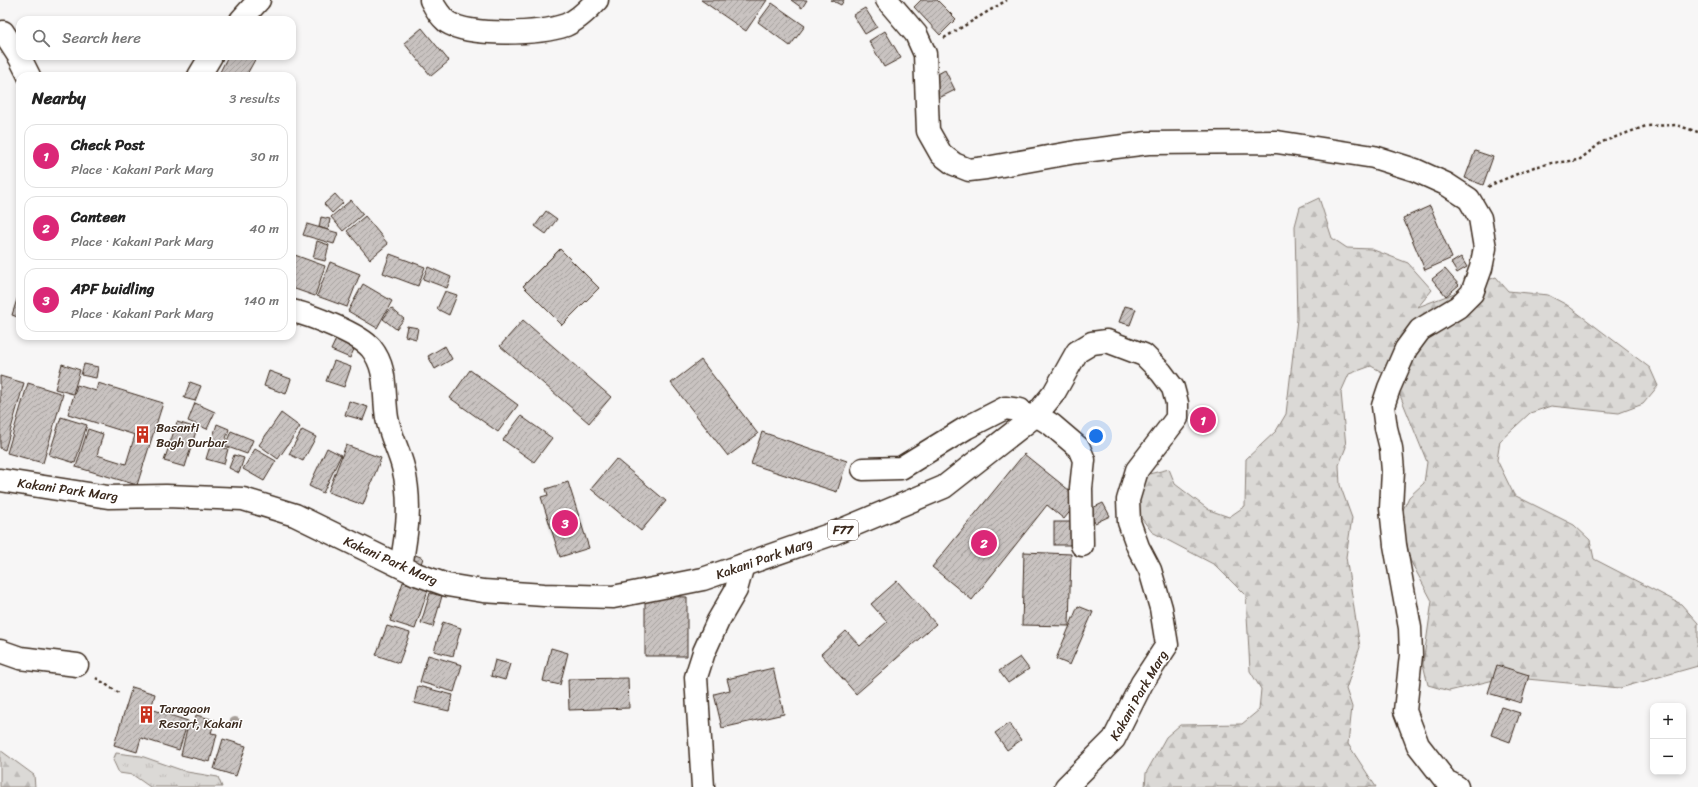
<!DOCTYPE html>
<html lang="en">
<head>
<meta charset="utf-8">
<style>
	:root { --surface:#fff; --page:#f6f6f6; --text:#222; --muted:#767676; --line:#e0e0e0; --accent:#db2777 }
	body { margin:0; font-family:Sriracha,sans-serif; background:var(--page); color:var(--text) }
	.controls { position:absolute; right:12px; bottom:12px; display:grid; overflow:hidden; border-radius:8px; box-shadow:0 2px 6px #0003 }
	.controls button { width:36px; height:36px; display:grid; place-items:center; padding:0; border:0; border-bottom:1px solid var(--line); background:var(--surface); color:var(--text); font:20px sans-serif }
	.you { position:absolute; left:1096px; top:436px; width:14px; height:14px; margin:-10px; border:3px solid #fff; border-radius:50%; background:#1a73e8; box-shadow:0 0 0 6px #1a73e833 }
	.badge { display:grid; place-items:center; width:26px; height:26px; border-radius:50%; background:var(--accent); color:#fff; font-size:13px; font-weight:700 }
	.pin { position:absolute; translate:-50% -50%; border:2px solid #fff; box-shadow:0 1px 4px #0006 }
	.list { margin:0; padding:0; list-style:none }
	h2 { display:flex; justify-content:space-between; align-items:center; height:52px; margin:0; padding:0 16px; font-size:17px }
	h2 small { font-size:13px; font-weight:400; color:var(--muted) }
	.list li { display:grid; grid-template-columns:26px 1fr auto; gap:12px; align-items:center; box-sizing:border-box; height:64px; margin:0 8px 8px; padding:0 8px; border:1px solid var(--line); border-radius:12px }
	.list b { display:block; font-size:15px; white-space:nowrap }
	.list p { margin:0; font-size:13px; white-space:nowrap; color:var(--muted) }
	.list em { font-size:13px; font-style:normal; color:var(--muted) }
	.icon { flex:none; width:22px; height:22px; fill:none; stroke:currentColor; stroke-width:2; stroke-linecap:round; stroke-linejoin:round }
	.map { position:relative; flex:none; width:1698px; height:787px; overflow:hidden }
	.search { position:absolute; background:var(--surface); box-shadow:0 2px 6px #0003; left:16px; top:16px; width:280px; height:44px; display:flex; align-items:center; gap:10px; box-sizing:border-box; padding:0 14px; border-radius:12px; color:var(--muted); font-size:15px }
	.panel { position:absolute; background:var(--surface); box-shadow:0 2px 6px #0003; left:16px; top:72px; width:280px; height:268px; border-radius:12px }
	.map>svg:first-child { display:block }
	.forest { fill:url(#forest-firs); stroke:#8b827a }
	.park { fill:url(#park-tufts); stroke:#8b827a }
	.building { fill:url(#building-hatch); stroke:#3b2a1e }
	.lines { fill:none; stroke-linecap:round; stroke-linejoin:round }
	.street-casing { stroke:#3b2a1e; stroke-width:25 }
	.primary-casing { stroke:#3b2a1e; stroke-width:25 }
	.path { stroke:#3b2a1e; stroke-width:2.5; stroke-dasharray:3 3; stroke-linecap:butt }
	.street { stroke:#fff; stroke-width:22 }
	.primary { stroke:#fff; stroke-width:22 }
	.tree { fill:#a69e98 }
	.labels { text-anchor:middle; stroke-width:3; stroke-linejoin:round; paint-order:stroke }
	.shield { fill:#fff; stroke:#766a62; stroke-width:1 }
	.shield-label { font-size:12px; font-weight:bold; fill:#3b2a1e }
	.poi-label { font-size:13px; fill:#3b2a1e; stroke:#fff; text-anchor:start }
	.street-label { font-size:13px; fill:#3b2a1e; stroke:#fff }
</style>
</head>
<body>
<div class="map">
<svg width="1698" height="787" viewBox="0 0 1698 787">
	<defs>
		<pattern id="forest-firs" width="22" height="20" patternUnits="userSpaceOnUse"><rect width="22" height="20" fill="#dbd9d6"/><path d="M5 1l3.5 6h-7zM16 11l3.5 6h-7z" fill="#bdbab7"/></pattern>
		<pattern id="park-tufts" width="24" height="20" patternUnits="userSpaceOnUse"><rect width="24" height="20" fill="#dbd9d6"/><path d="M3 7l-1-3M5 7V3M7 7l1-3M15 17l-1-3M17 17v-4M19 17l1-3" fill="none" stroke="#bdbab7"/></pattern>
		<pattern id="building-hatch" width="6" height="6" patternUnits="userSpaceOnUse"><rect width="6" height="6" fill="#c9c3c1"/><path d="M-1 1l2-2M0 6l6-6M5 7l2-2" fill="none" stroke="#a49f9c"/></pattern>
	</defs>
	<rect width="100%" height="100%" fill="#f7f6f6"/>
	<filter id="ink" filterUnits="userSpaceOnUse"><feTurbulence type="fractalNoise" baseFrequency=".025" numOctaves="2"/><feDisplacementMap in="SourceGraphic" scale="8" xChannelSelector="R" yChannelSelector="G"/><feConvolveMatrix kernelMatrix="1 2 1 2 8 2 1 2 1" color-interpolation-filters="sRGB"/></filter>
	<g filter="url(#ink)">
		<g class="forest">
			<polygon points="1319,198 1332,238 1347,248 1371,249 1408,263 1432,290 1418,307 1496,277 1508,291 1548,295 1567,305 1650,368 1658,386 1643,404 1619,413 1551,406 1530,413 1500,441 1497,460 1514,495 1574,525 1590,540 1594,559 1681,604 1698,623 1698,666 1620,688 1506,677 1449,691 1428,685 1423,664 1432,601 1410,560 1401,514 1409,497 1424,483 1427,462 1393,378 1371,366 1349,374 1341,392 1346,447 1339,465 1340,485 1352,518 1346,557 1360,647 1346,689 1352,707 1348,744 1376,787 1145,787 1146,773 1166,737 1180,725 1242,724 1259,710 1261,689 1250,671 1246,596 1215,565 1152,532 1139,515 1140,491 1149,474 1169,469 1175,484 1209,510 1229,517 1245,506 1246,459 1276,431 1286,414 1297,319 1295,226 1300,207"/>
			<polygon points="0,750 34,775 35,787 0,787"/>
		</g>
		<polygon class="park" points="116,753 141,756 187,772 218,777 222,787 150,787 133,775 119,773 113,760"/>
		<g class="building">
			<polygon points="701,0 767,0 746,31"/>
			<polygon points="791,0 807,0 802,8"/>
			<polygon points="831,0 844,0 841,5"/>
			<polygon points="921,0 937,0 956,19 940,35 914,7"/>
			<polygon points="772,3 805,26 790,46 758,22"/>
			<polygon points="865,8 877,27 865,34 853,15"/>
			<polygon points="422,28 449,61 431,76 404,43"/>
			<polygon points="885,31 901,58 884,67 869,41"/>
			<polygon points="228,56 257,56 246,76 218,76"/>
			<polygon points="945,70 955,90 937,99 927,80"/>
			<polygon points="1475,151 1493,157 1483,185 1465,178"/>
			<polygon points="335,194 343,203 332,213 324,204"/>
			<polygon points="351,200 363,214 343,231 331,217"/>
			<polygon points="1430,206 1452,258 1425,270 1403,218"/>
			<polygon points="546,211 557,219 546,234 535,226"/>
			<polygon points="365,216 388,244 370,259 347,231"/>
			<polygon points="321,217 330,219 328,230 319,227"/>
			<polygon points="307,224 338,233 334,244 303,235"/>
			<polygon points="317,241 329,245 325,261 313,258"/>
			<polygon points="560,249 599,288 562,325 523,286"/>
			<polygon points="292,254 325,266 315,296 292,288"/>
			<polygon points="390,254 425,267 418,286 383,273"/>
			<polygon points="1461,257 1467,267 1457,273 1451,263"/>
			<polygon points="330,262 360,274 347,307 317,296"/>
			<polygon points="428,267 451,277 447,288 423,279"/>
			<polygon points="1445,269 1459,285 1446,296 1432,279"/>
			<polygon points="363,284 392,301 377,328 348,311"/>
			<polygon points="20,290 20,318 12,315"/>
			<polygon points="445,291 457,295 449,315 437,309"/>
			<polygon points="1125,306 1136,309 1130,325 1119,322"/>
			<polygon points="391,308 404,319 396,329 383,319"/>
			<polygon points="523,320 611,397 589,423 500,346"/>
			<polygon points="407,326 418,328 416,339 405,336"/>
			<polygon points="337,337 356,345 350,358 331,350"/>
			<polygon points="445,346 452,359 435,369 428,356"/>
			<polygon points="701,360 758,434 728,456 671,383"/>
			<polygon points="334,361 351,367 344,387 326,381"/>
			<polygon points="62,364 80,370 73,394 55,389"/>
			<polygon points="84,364 98,367 96,378 81,375"/>
			<polygon points="470,370 518,405 498,432 450,398"/>
			<polygon points="269,371 291,379 286,394 264,386"/>
			<polygon points="0,376 24,383 5,450 0,448"/>
			<polygon points="190,382 201,386 195,401 184,398"/>
			<polygon points="28,383 63,394 43,463 7,453"/>
			<polygon points="98,383 163,403 137,485 76,467 88,429 103,434 97,455 126,464 135,435 68,414 77,385 96,391"/>
			<polygon points="349,401 368,407 363,420 345,415"/>
			<polygon points="195,403 215,412 207,429 188,421"/>
			<polygon points="281,413 300,427 278,459 259,445"/>
			<polygon points="1199,413 1210,416 1207,427 1197,424"/>
			<polygon points="521,416 552,438 534,462 503,440"/>
			<polygon points="61,417 87,425 75,463 49,455"/>
			<polygon points="177,422 197,428 185,467 164,461"/>
			<polygon points="217,424 229,429 223,448 228,449 224,464 206,459"/>
			<polygon points="302,430 316,437 303,461 289,454"/>
			<polygon points="231,431 253,440 247,454 225,446"/>
			<polygon points="762,432 847,461 837,492 751,464"/>
			<polygon points="346,445 381,458 363,505 328,492"/>
			<polygon points="327,448 341,455 323,493 309,486"/>
			<polygon points="255,449 276,461 264,481 243,469"/>
			<polygon points="1024,454 1080,499 1064,519 1047,505 972,600 932,567"/>
			<polygon points="234,455 244,458 239,473 229,468"/>
			<polygon points="616,459 666,501 641,531 591,489"/>
			<polygon points="568,482 589,548 560,557 541,497 548,495 546,489"/>
			<polygon points="1103,503 1110,516 1095,523 1088,510"/>
			<rect x="1054" y="522" width="23" height="23"/>
			<polygon points="1024,552 1071,554 1069,626 1022,625"/>
			<polygon points="413,554 423,558 421,564 411,561"/>
			<polygon points="897,581 936,624 856,694 821,654 846,631 860,646 887,622 871,604"/>
			<polygon points="403,582 428,590 415,629 390,621"/>
			<polygon points="430,593 442,596 433,627 421,623"/>
			<polygon points="645,596 687,597 687,656 645,656"/>
			<polygon points="1078,606 1093,612 1070,665 1056,659"/>
			<polygon points="443,622 461,628 453,656 434,651"/>
			<polygon points="387,626 410,633 399,663 376,655"/>
			<polygon points="551,648 568,653 560,685 543,681"/>
			<polygon points="428,655 462,665 454,692 420,682"/>
			<polygon points="1020,657 1029,669 1008,683 999,671"/>
			<polygon points="495,660 510,664 505,680 491,676"/>
			<polygon points="1497,665 1529,675 1521,703 1488,693"/>
			<polygon points="773,668 784,714 722,728 714,694 730,690 727,679"/>
			<polygon points="628,678 629,708 569,710 568,679"/>
			<polygon points="418,686 453,695 449,711 414,703"/>
			<polygon points="132,687 155,694 151,709 188,721 179,750 141,738 137,752 114,745"/>
			<polygon points="1501,707 1520,713 1510,742 1491,735"/>
			<polygon points="196,715 215,720 211,733 217,734 210,762 181,755 188,724 194,726"/>
			<polygon points="1009,723 1021,740 1007,750 995,733"/>
			<polygon points="223,739 246,746 236,776 214,769"/>
		</g>
		<g class="lines">
			<defs>
				<g id="street">
					<path d="M431 0C435 8 440 16 447 22 470 37 540 34 566 25 578 20 588 10 597 0"/>
					<polyline points="887,0 916,34 925,54 928,131 941,154 954,164 969,170 986,168 1076,152 1148,143 1277,142 1374,157 1415,170 1446,184 1469,199 1480,218 1485,248 1481,268 1472,293 1458,307 1420,330 1406,349 1389,388 1383,406 1386,428 1391,448 1393,471 1391,508 1395,545 1410,628 1411,655 1405,711 1418,745 1446,781 1457,787"/>
					<polyline points="241,20 259,0"/>
					<polyline points="3,32 20,58 29,76"/>
					<polyline points="199,76 211,56"/>
					<path d="M292 311C311 315 359 334 371 348 388 369 383 393 387 418 390 435 399 451 403 467 412 502 407 532 401 566"/>
					<polyline points="1036,415 1052,425 1079,448 1084,460 1081,488 1082,545"/>
					<polyline points="863,469 901,468 966,428 1005,408 1020,410 1027,421"/>
					<polyline points="0,651 20,658 77,665"/>
					<polyline points="703,787 696,677 704,652 718,621 736,590 743,565"/>
				</g>
				<polyline id="primary" points="0,480 108,497 166,496 243,499 295,515 416,574 447,585 483,591 544,595 613,597 703,579 832,534 944,487 1036,415 1054,393 1077,352 1092,343 1107,341 1144,355 1161,372 1173,388 1177,403 1177,418 1137,470 1128,500 1129,522 1138,547 1150,570 1161,608 1167,645 1142,683 1114,739 1066,787"/>
			</defs>
			<use href="#street" class="street-casing"/>
			<use href="#primary" class="primary-casing"/>
			<g class="path">
				<polyline points="944,38 1007,0"/>
				<polyline points="1488,187 1493,184 1534,167 1552,163 1579,160 1602,142 1646,126 1676,125 1698,132"/>
				<polyline points="96,678 119,693"/>
			</g>
			<use href="#street" class="street"/>
			<use href="#primary" class="primary"/>
		</g>
		<circle class="tree" cx="235" cy="723" r="6"/>
	</g>
	<defs>
		<symbol id="building-bare" viewBox="-9 -9 18 18"><path d="M-4-6H4V6H1V3H-1V6H-4ZM-2.5-4.3h1.7v1.8h-1.7ZM.8-4.3h1.7v1.8H.8ZM-2.5-1h1.7V.8h-1.7ZM.8-1h1.7V.8H.8Z" fill="#c8321e" stroke="#fff" stroke-width="2.5" paint-order="stroke"/></symbol>
	</defs>
	<g fill-rule="evenodd">
		<use href="#building-bare" x="130" y="422" width="25" height="25"/>
		<use href="#building-bare" x="134" y="702" width="25" height="25"/>
	</g>
	<g class="labels">
		<rect class="shield" x="828" y="520" width="30" height="20" rx="3"/>
		<g class="shield-label">
			<text x="843" y="534">F77</text>
		</g>
		<g class="poi-label">
			<text x="156" y="432">Basanti<tspan x="156" dy="15">Bagh Durbar</tspan></text>
			<text x="159" y="713">Taragaon<tspan x="159" dy="15">Resort, Kakani</tspan></text>
		</g>
		<g class="street-label">
			<text transform="translate(68 489) rotate(8)" y="5">Kakani Park Marg</text>
			<text transform="translate(764 558) rotate(-19)" y="5">Kakani Park Marg</text>
			<text transform="translate(391 560) rotate(24)" y="5">Kakani Park Marg</text>
			<text transform="translate(1138 695) rotate(-60)" y="5">Kakani Park Marg</text>
		</g>
	</g>
</svg>
<div class="controls">
<button>+</button>
<button>−</button>
</div>
<div class="you"></div>
<div class="pin badge" style="left:1203px;top:420px">1</div>
<div class="pin badge" style="left:984px;top:543px">2</div>
<div class="pin badge" style="left:565px;top:523px">3</div>
<div class="search"><svg class="icon" aria-label="search" viewBox="0 0 24 24"><circle cx="10" cy="10" r="6"/><path d="M15 15l6 6"/></svg>Search here</div>
<section class="panel">
<h2>Nearby<small>3 results</small></h2>
<ul class="list">
<li><span class="badge">1</span><div><b>Check Post</b><p>Place · Kakani Park Marg</p></div><em>30 m</em></li>
<li><span class="badge">2</span><div><b>Canteen</b><p>Place · Kakani Park Marg</p></div><em>40 m</em></li>
<li><span class="badge">3</span><div><b>APF buidling</b><p>Place · Kakani Park Marg</p></div><em>140 m</em></li>
</ul>
</section>
</div>
</body>
</html>
